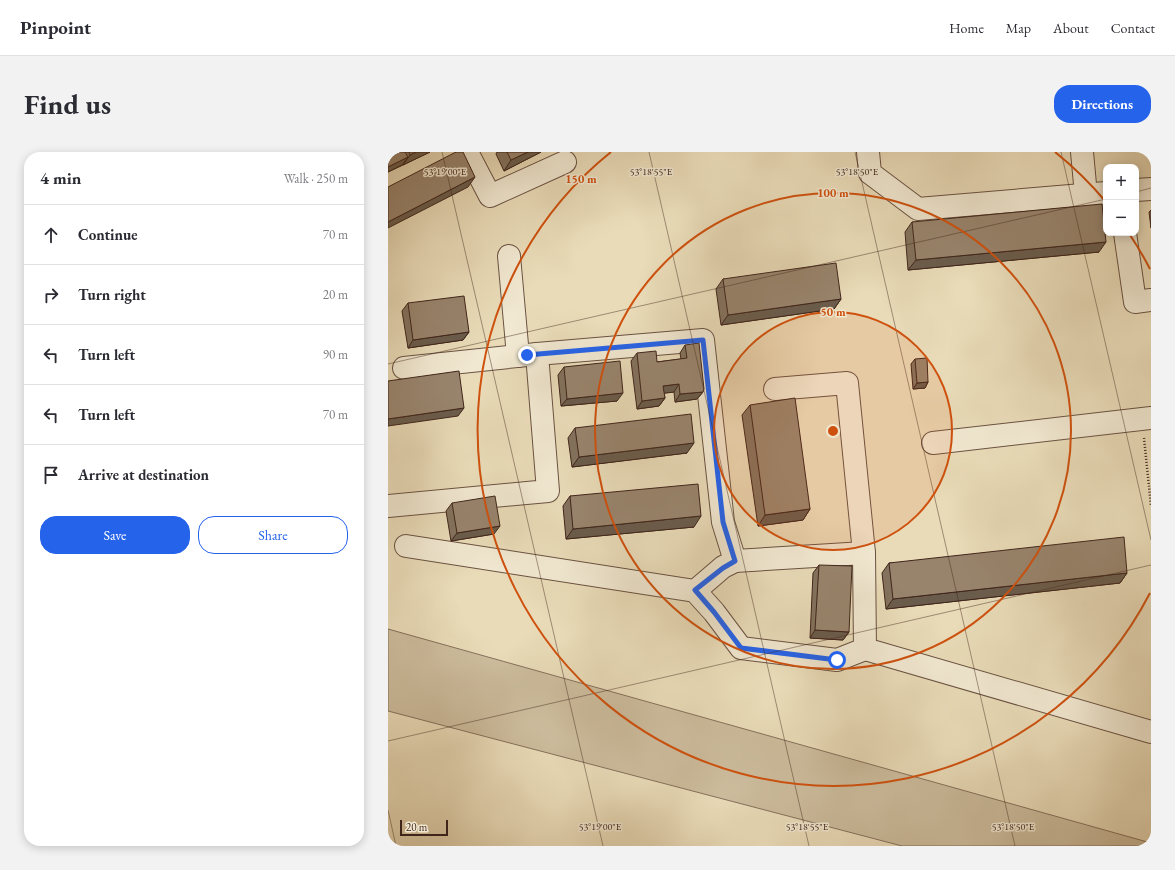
<!DOCTYPE html>
<html lang="en">
<head>
<meta charset="utf-8">
<style>
	:root { --surface:#fff; --page:#f2f2f3; --text:#2b2b33; --muted:#7c7c81; --line:#e1e1e2; --accent:#2563eb }
	body { margin:0; font-family:"EB Garamond",serif; background:var(--page); color:var(--text) }
	.controls { position:absolute; right:12px; top:12px; display:grid; overflow:hidden; border-radius:8px; box-shadow:0 2px 10px #0003 }
	.controls button { width:36px; height:36px; display:grid; place-items:center; padding:0; border:0; border-bottom:1px solid var(--line); background:var(--surface); color:var(--text); font:20px sans-serif }
	.scale { position:absolute; left:12px; bottom:10px; width:48px; box-sizing:border-box; padding-left:4px; border:2px solid #40251b; border-top:0; font-size:11px; line-height:14px; white-space:nowrap; color:#40251b; -webkit-text-stroke:3px #f1e8d1; paint-order:stroke }
	.stop { position:absolute; width:12px; height:12px; margin:-9px; border:3px solid #2563eb; border-radius:50%; background:#fff }
	.stop.end { background:#2563eb; border-color:#fff; box-shadow:0 1px 4px #0008 }
	.list { margin:0; padding:0; list-style:none }
	h2 { display:flex; justify-content:space-between; align-items:center; height:52px; margin:0; padding:0 16px; font-size:17px }
	h2 small { font-size:13px; font-weight:400; color:var(--muted) }
	.list li { display:grid; grid-template-columns:26px 1fr auto; gap:12px; align-items:center; box-sizing:border-box; height:60px; padding:0 16px; border-top:1px solid var(--line) }
	.list b { display:block; font-size:15px; white-space:nowrap }
	.list em { font-size:13px; font-style:normal; color:var(--muted) }
	.actions { display:flex; gap:8px; padding:12px 16px }
	.actions a { flex:1; padding:9px 0; border:1px solid var(--accent); border-radius:16px; text-align:center; font-size:14px; color:var(--accent) }
	.actions .main { background:var(--accent); color:#fff }
	.icon { flex:none; width:22px; height:22px; fill:none; stroke:currentColor; stroke-width:2; stroke-linecap:round; stroke-linejoin:round }
	.map { position:relative; flex:none; width:763px; height:694px; overflow:hidden; border-radius:16px }
	header { display:flex; align-items:center; gap:24px; box-sizing:border-box; height:56px; padding:0 20px; background:var(--surface); border-bottom:1px solid var(--line) }
	header strong { font-size:19px }
	nav { display:flex; gap:22px; margin-inline-start:auto; font-size:14px }
	.intro { display:flex; align-items:center; justify-content:space-between; box-sizing:border-box; height:96px; padding:0 24px }
	h1 { margin:0; font-size:28px }
	.button { padding:10px 18px; border-radius:16px; background:var(--accent); color:#fff; font-size:14px; font-weight:700 }
	main { display:flex; gap:24px; padding:0 24px }
	aside { flex:1; background:var(--surface); border-radius:16px; box-shadow:0 2px 10px #0003 }
	.map>svg:first-child { display:block }
	.green { fill:#ccbc9d; stroke:#86705c }
	.lines { fill:none; stroke-linecap:round; stroke-linejoin:round }
	.minor-casing { stroke:#6a5242; stroke-width:24 }
	.path { stroke:#40251b; stroke-width:2.5; stroke-dasharray:1 2; stroke-linecap:butt }
	.minor { stroke:#f1e8d1; stroke-width:22 }
	.wall { fill:#83725e; stroke:#40251b }
	.shaded-wall { fill:#6a5c4c; stroke:#40251b }
	.building { fill:#98846d; stroke:#40251b }
	.route { stroke:#2563eb; stroke-width:5 }
	.ticks { fill:none; stroke:#40251b; stroke-width:1; stroke-opacity:0.45 }
	.ring { fill:none; stroke:#cf510e; stroke-width:2 }
	.ticks-label { font-size:10px; text-anchor:middle; fill:#40251b; stroke:#f1e8d1; stroke-width:3; stroke-linejoin:round; paint-order:stroke }
	.centre { fill:#cf510e; stroke:#f1e8d1; stroke-width:2 }
	.ring-label { font-size:12px; text-anchor:middle; font-weight:bold; fill:#cf510e; stroke:#f1e8d1; stroke-width:3; stroke-linejoin:round; paint-order:stroke }
</style>
</head>
<body>
<header>
<strong>Pinpoint</strong>
<nav><a>Home</a><a>Map</a><a>About</a><a>Contact</a></nav>
</header>
<div class="intro"><h1>Find us</h1><a class="button">Directions</a></div>
<main>
<aside>
<h2>4 min<small>Walk · 250 m</small></h2>
<ul class="list">
<li><svg class="icon" aria-label="ahead" viewBox="0 0 24 24"><path d="M12 20V5M6 11l6-6 6 6"/></svg><div><b>Continue</b></div><em>70 m</em></li>
<li><svg class="icon" aria-label="right" viewBox="0 0 24 24"><path d="M7 20v-9h11M14 6l5 5-5 5"/></svg><div><b>Turn right</b></div><em>20 m</em></li>
<li><svg class="icon" aria-label="left" viewBox="0 0 24 24"><path d="M17 20v-9H6M10 6l-5 5 5 5"/></svg><div><b>Turn left</b></div><em>90 m</em></li>
<li><svg class="icon" aria-label="left" viewBox="0 0 24 24"><path d="M17 20v-9H6M10 6l-5 5 5 5"/></svg><div><b>Turn left</b></div><em>70 m</em></li>
<li><svg class="icon" aria-label="arrive" viewBox="0 0 24 24"><path d="M6 21V4h12l-3 4 3 4H6"/></svg><div><b>Arrive at destination</b></div></li>
</ul>
<div class="actions"><a class="main">Save</a><a>Share</a></div>
</aside>
<div class="map">
<svg width="763" height="694" viewBox="0 0 763 694">
	<rect width="100%" height="100%" fill="#e9dbb8"/>
	<filter id="stains"><feTurbulence type="fractalNoise" baseFrequency=".005" numOctaves="4"/><feColorMatrix values="0 0 0 0 .2 0 0 0 0 .09 0 0 0 0 .02 0 0 0 .5 -.17"/></filter>
	<radialGradient id="worn" r=".72"><stop offset=".6" stop-color="#630" stop-opacity="0"/><stop offset="1" stop-color="#630" stop-opacity=".3"/></radialGradient>
	<polygon class="green" points="0,477 763,691 763,694 514,694 0,559"/>
	<g class="lines">
		<defs>
			<g id="minor">
				<polyline points="79,0 102,44 177,10"/>
				<polyline points="480,0 482,21 530,57 718,41"/>
				<polyline points="694,0 698,43"/>
				<polyline points="748,38 763,37"/>
				<polyline points="737,81 747,150 763,148"/>
				<polyline points="121,104 130,204"/>
				<polyline points="16,216 149,202"/>
				<polyline points="387,237 459,231 476,401"/>
				<polyline points="545,291 763,266"/>
				<polyline points="0,354 160,339 149,202 315,188 335,370 347,409 476,401 477,497 763,580"/>
				<polyline points="18,394 307,439 326,460 353,496 449,508 477,497"/>
				<polyline points="307,439 335,415 347,409"/>
			</g>
		</defs>
		<use href="#minor" class="minor-casing"/>
		<polyline class="path" points="756,286 763,354"/>
		<use href="#minor" class="minor"/>
	</g>
	<g class="wall">
		<polygon points="0,0 42,0 15,13 0,20"/>
		<polygon points="109,0 153,0 116,19 108,2"/>
		<polygon points="763,58 763,76 761,60"/>
		<polygon points="524,70 711,100 520,118 517,80"/>
		<polygon points="335,127 453,147 446,157 333,173 328,137"/>
		<polygon points="20,151 81,180 75,188 20,196 14,159"/>
		<polygon points="297,193 315,240 309,247 287,250 286,240 276,241 277,246 271,254 249,257 243,209 249,201 269,210 293,207 292,201"/>
		<polygon points="527,207 540,230 537,236 525,237 523,212"/>
		<polygon points="176,215 229,249 173,254 170,223"/>
		<polygon points="362,253 422,357 415,368 370,374 354,263"/>
		<polygon points="187,276 299,301 184,315 180,286"/>
		<polygon points="182,344 306,375 178,387 175,354"/>
		<polygon points="64,351 106,382 63,389 58,359"/>
		<polygon points="501,411 739,421 732,431 498,457 494,421"/>
		<polygon points="431,413 461,480 455,488 422,486 425,421"/>
	</g>
	<g class="shaded-wall">
		<polygon points="28,0 42,0 15,13 22,3"/>
		<polygon points="140,0 153,0 116,19 123,8"/>
		<polygon points="20,5 14,13 0,20 0,15"/>
		<polygon points="87,25 80,35 0,76 0,70"/>
		<polygon points="718,90 711,100 520,118 528,108"/>
		<polygon points="453,147 446,157 333,173 340,163"/>
		<polygon points="81,180 75,188 20,196 25,188"/>
		<polygon points="540,230 537,236 525,237 529,231"/>
		<polygon points="291,232 286,240 270,242 275,234"/>
		<polygon points="315,240 309,247 287,250 292,242"/>
		<polygon points="235,241 229,249 173,254 179,247"/>
		<polygon points="277,246 271,254 249,257 254,249"/>
		<polygon points="76,256 70,264 0,274 0,267"/>
		<polygon points="306,291 299,301 184,315 191,305"/>
		<polygon points="422,357 415,368 370,374 377,363"/>
		<polygon points="313,364 306,375 178,387 185,377"/>
		<polygon points="112,374 106,382 63,389 69,381"/>
		<polygon points="739,421 732,431 498,457 505,447"/>
		<polygon points="427,478 461,480 455,488 422,486"/>
	</g>
	<g class="building">
		<polygon points="0,0 17,0 20,5 0,15"/>
		<polygon points="21,0 28,0 22,3"/>
		<polygon points="68,0 75,0 87,25 0,70 0,35"/>
		<polygon points="119,0 140,0 123,8"/>
		<polygon points="714,52 718,90 528,108 524,70"/>
		<polygon points="448,111 453,147 340,163 335,127"/>
		<polygon points="76,144 81,180 25,188 20,151"/>
		<polygon points="311,191 316,237 315,240 292,242 291,232 275,234 277,246 254,249 249,201 268,199 269,210 299,206 297,193"/>
		<polygon points="539,206 540,230 529,231 527,207"/>
		<polygon points="232,209 235,241 179,247 176,215"/>
		<polygon points="71,219 76,256 0,267 0,229"/>
		<polygon points="407,246 422,357 377,363 362,253"/>
		<polygon points="303,262 306,291 191,305 187,276"/>
		<polygon points="310,332 313,364 185,377 182,344"/>
		<polygon points="107,344 112,374 69,381 64,351"/>
		<polygon points="736,385 739,421 505,447 501,411"/>
		<polygon points="431,413 464,414 461,480 427,478"/>
	</g>
	<g class="lines">
		<polyline class="route" points="139,203 315,188 335,370 347,409 335,416 307,438 326,460 353,496 449,508"/>
	</g>
	<path class="ticks" d="M54 0 215 694M261 0 421 694M467 0 627 694M673 0 763 388M748 40 763 36M0 212 718 47M0 589 763 413M0 658 8 694"/>
	<circle cx="445" cy="279" r="119" fill="#cf510e" fill-opacity=".12"/>
	<g class="ring">
		<circle cx="445" cy="279" r="119"/>
		<circle cx="445" cy="279" r="238"/>
		<path d="M762 441A356 356 0 1 1 223 0M667 0A356 356 0 0 1 718 50M742 83A356 356 0 0 1 762 117"/>
	</g>
	<g class="ticks-label">
		<text x="57" y="23">53°19'00"E</text>
		<text x="263" y="23">53°18'55"E</text>
		<text x="469" y="23">53°18'50"E</text>
		<text x="212" y="678">53°19'00"E</text>
		<text x="419" y="678">53°18'55"E</text>
		<text x="625" y="678">53°18'50"E</text>
	</g>
	<circle cx="445" cy="279" r="6" class="centre"/>
	<g class="ring-label">
		<text x="193" y="31">150 m</text>
		<text x="445" y="45">100 m</text>
		<text x="445" y="164">50 m</text>
	</g>
	<rect width="100%" height="100%" filter="url(#stains)"/>
	<rect width="100%" height="100%" fill="url(#worn)"/>
</svg>
<div class="controls">
<button>+</button>
<button>−</button>
</div>
<div class="scale">20 m</div>
<div class="stop" style="left:449px;top:508px"></div>
<div class="stop end" style="left:139px;top:203px"></div>
</div>
</main>
</body>
</html>
